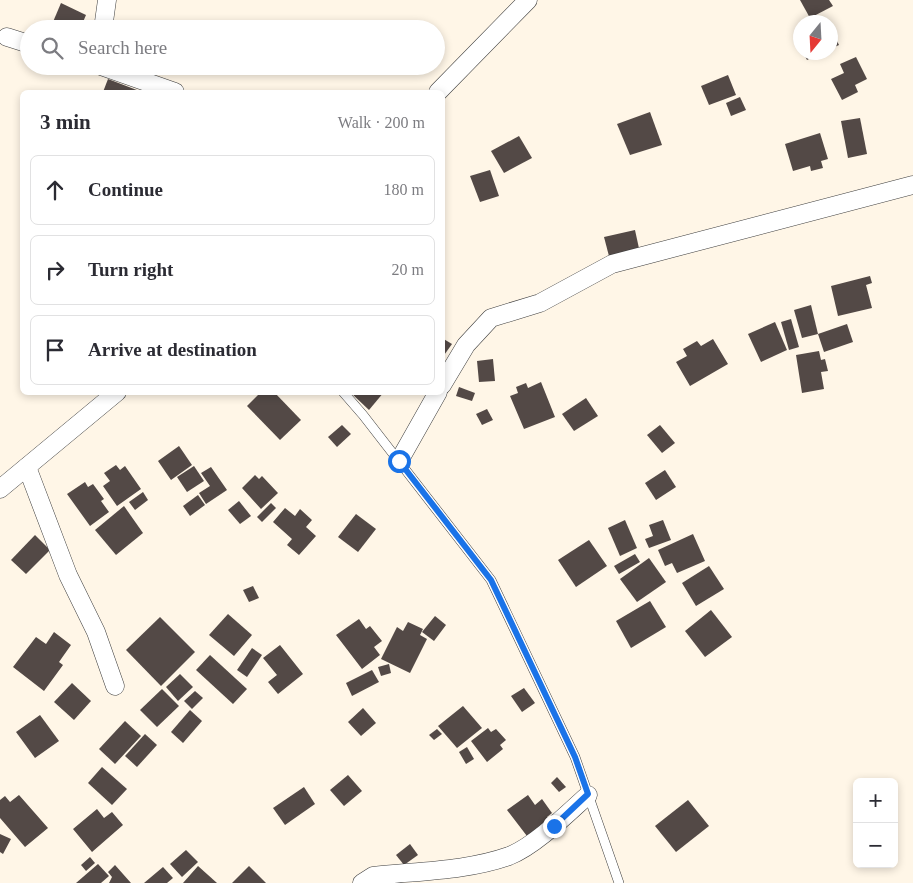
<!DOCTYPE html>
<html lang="en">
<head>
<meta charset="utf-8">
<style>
	:root { --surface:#fff; --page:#f7f7f7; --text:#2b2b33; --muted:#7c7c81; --line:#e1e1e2 }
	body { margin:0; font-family:Georgia,serif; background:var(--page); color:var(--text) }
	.controls { position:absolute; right:15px; bottom:15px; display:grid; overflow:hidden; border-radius:8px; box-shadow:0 2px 8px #0003 }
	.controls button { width:45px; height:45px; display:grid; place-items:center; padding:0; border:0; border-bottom:1px solid var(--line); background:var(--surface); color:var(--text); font:25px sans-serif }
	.compass { position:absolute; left:793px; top:15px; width:45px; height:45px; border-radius:50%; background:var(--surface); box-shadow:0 2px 8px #0003; rotate:198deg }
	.stop { position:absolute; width:15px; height:15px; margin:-11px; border:4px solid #1a73e8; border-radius:50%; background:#fff }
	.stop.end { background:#1a73e8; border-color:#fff; box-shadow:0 1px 5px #0008 }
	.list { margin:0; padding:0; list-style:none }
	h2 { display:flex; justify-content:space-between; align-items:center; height:65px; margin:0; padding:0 20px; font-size:21px }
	h2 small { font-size:16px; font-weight:400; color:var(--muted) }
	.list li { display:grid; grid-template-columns:32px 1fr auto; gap:15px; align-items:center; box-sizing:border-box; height:70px; margin:0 10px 10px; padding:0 10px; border:1px solid var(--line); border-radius:8px }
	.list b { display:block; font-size:19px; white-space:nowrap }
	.list em { font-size:16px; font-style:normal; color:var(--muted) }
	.icon { flex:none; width:28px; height:28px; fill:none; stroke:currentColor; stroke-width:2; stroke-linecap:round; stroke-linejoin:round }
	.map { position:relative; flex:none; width:913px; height:883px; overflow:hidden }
	.search { position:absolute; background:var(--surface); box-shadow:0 2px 8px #0003; left:20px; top:20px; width:425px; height:55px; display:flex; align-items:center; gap:12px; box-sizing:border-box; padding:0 18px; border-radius:28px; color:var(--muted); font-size:19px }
	.panel { position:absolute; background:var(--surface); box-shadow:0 2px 8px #0003; left:20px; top:90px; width:425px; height:305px; border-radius:8px }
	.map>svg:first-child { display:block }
	.building { fill:#534946 }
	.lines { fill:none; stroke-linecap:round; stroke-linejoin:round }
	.lane-casing { stroke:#3d3d3d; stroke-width:10 }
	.street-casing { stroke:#3d3d3d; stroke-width:19 }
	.lane { stroke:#fff; stroke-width:9 }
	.street { stroke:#fff; stroke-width:18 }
	.route { stroke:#1a73e8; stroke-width:6 }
</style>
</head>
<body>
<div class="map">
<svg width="913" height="883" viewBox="0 0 913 883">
	<rect width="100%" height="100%" fill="#fff6e7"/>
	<g class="building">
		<polygon points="800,0 829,0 833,6 810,18"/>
		<polygon points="61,3 86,15 80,29 50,29"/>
		<polygon points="830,28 839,45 830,49"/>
		<polygon points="803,52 823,52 807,60"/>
		<polygon points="856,57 867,79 855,85 858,92 842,100 831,79 844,73 840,64"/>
		<polygon points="728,75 736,95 709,105 701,86"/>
		<polygon points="108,79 142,92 103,92"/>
		<polygon points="740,97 746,110 731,116 726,103"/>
		<polygon points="650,112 662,145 630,155 617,124"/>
		<polygon points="860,118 867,154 848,158 841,121"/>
		<polygon points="820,133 828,159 821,161 823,168 811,171 810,166 793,171 785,144"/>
		<polygon points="519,136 532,158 504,173 491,151"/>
		<polygon points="490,170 499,196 480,202 470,176"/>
		<polygon points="635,230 640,253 610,260 604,237"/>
		<polygon points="870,276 872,283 866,285 872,308 838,316 831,286"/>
		<polygon points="811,305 818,334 802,338 794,310"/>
		<polygon points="791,319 799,347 789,350 781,322"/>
		<polygon points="775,322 787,350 761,362 748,334"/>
		<polygon points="847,324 853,342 824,352 818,334"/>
		<polygon points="442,338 452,344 442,358"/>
		<polygon points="713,339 728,364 690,386 676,362 687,356 683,349 697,341 701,346"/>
		<polygon points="819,351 821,360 825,359 828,371 821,372 824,389 802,393 796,355"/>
		<polygon points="493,359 495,381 479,382 477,361"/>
		<polygon points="541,382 555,417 524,429 510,396 518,393 516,387 526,383 528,388"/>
		<polygon points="459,387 475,393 472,401 456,396"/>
		<polygon points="261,392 274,392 301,420 280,440 247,406"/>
		<polygon points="350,392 384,392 369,410"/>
		<polygon points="586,398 598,416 574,431 562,414"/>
		<polygon points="487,409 493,420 482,425 476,414"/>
		<polygon points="342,425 351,434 337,447 328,437"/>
		<polygon points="660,425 675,443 662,453 647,435"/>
		<polygon points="179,446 192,465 171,480 158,461"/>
		<polygon points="116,465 120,470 125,466 141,489 117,506 103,486 110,481 104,473"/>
		<polygon points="194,466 204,481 187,492 177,477"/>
		<polygon points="211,467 227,490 206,504 199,493 210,486 201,473"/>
		<polygon points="665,470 676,487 656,500 645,483"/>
		<polygon points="255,475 259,479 262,476 278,493 261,509 242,488"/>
		<polygon points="85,482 88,487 93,484 104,499 101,501 109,512 90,526 67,494"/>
		<polygon points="143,492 148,500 135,510 129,502"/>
		<polygon points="198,495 205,505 190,516 183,506"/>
		<polygon points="239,501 251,516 240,524 228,510"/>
		<polygon points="271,503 276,508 262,522 257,517"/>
		<polygon points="124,506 143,533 116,555 95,530"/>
		<polygon points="285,508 295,516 300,509 312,520 306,527 316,536 299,555 287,545 292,539 273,522"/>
		<polygon points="356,514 376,529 358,552 338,537"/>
		<polygon points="625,520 637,548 620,556 608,528"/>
		<polygon points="663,520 671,540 649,548 645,539 653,536 649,525"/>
		<polygon points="693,534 705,561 677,573 672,563 665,566 658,550"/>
		<polygon points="35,535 50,550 26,574 11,560"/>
		<polygon points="589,540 607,566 576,587 558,560"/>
		<polygon points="635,554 640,562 619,574 614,566"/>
		<polygon points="649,558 666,582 637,602 620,579"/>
		<polygon points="709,566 724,589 696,606 682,583"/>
		<polygon points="253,586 259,598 249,602 243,590"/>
		<polygon points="650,601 666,627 631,648 616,621"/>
		<polygon points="711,610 732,637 705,657 685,631"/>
		<polygon points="228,614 252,635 234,656 209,635"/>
		<polygon points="435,616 446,625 434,641 422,632"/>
		<polygon points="160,617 195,652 161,686 126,650"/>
		<polygon points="359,619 366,629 370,626 382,641 374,647 380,655 362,669 336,635"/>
		<polygon points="408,622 423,629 420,635 427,639 410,673 381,659 397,627 403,631"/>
		<polygon points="54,632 71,645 59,662 63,665 44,691 13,667 36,637 46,644"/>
		<polygon points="280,645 303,674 278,694 268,682 277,675 263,658"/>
		<polygon points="252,648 262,655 247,677 237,670"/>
		<polygon points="210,655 247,689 233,704 196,670"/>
		<polygon points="389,664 391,673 381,676 378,667"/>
		<polygon points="372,670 379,682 352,696 346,683"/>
		<polygon points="180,674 193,687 178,701 166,687"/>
		<polygon points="72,683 91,701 74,720 54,702"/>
		<polygon points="524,688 535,703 522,712 511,696"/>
		<polygon points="162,689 179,706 157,727 140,710"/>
		<polygon points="195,691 203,698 192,709 184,701"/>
		<polygon points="463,706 482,728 457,748 438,726"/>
		<polygon points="363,708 376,723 361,736 348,722"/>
		<polygon points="190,710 202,721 183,743 171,732"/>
		<polygon points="40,715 59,741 35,758 16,732"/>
		<polygon points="125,721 141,736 115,764 99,749"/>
		<polygon points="488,728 491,732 496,729 506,740 500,745 503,749 487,762 471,741"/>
		<polygon points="437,729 442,734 434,740 429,735"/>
		<polygon points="145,734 157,745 137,767 125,756"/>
		<polygon points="467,747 474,759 466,764 459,752"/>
		<polygon points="102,767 127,789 112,805 88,783"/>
		<polygon points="348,775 362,791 344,806 330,790"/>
		<polygon points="557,777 566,787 559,792 551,783"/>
		<polygon points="304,787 315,804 285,825 273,808"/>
		<polygon points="19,795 48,828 25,847 0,818 0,800 5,796 10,802"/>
		<polygon points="528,795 535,805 542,799 552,813 547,817 552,824 530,840 507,810"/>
		<polygon points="688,800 709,826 676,852 655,826"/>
		<polygon points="97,809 104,818 112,812 123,825 92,852 73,829"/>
		<polygon points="0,834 11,839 3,854 0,852"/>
		<polygon points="410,844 418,855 404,865 396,855"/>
		<polygon points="186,850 198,862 182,877 170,864"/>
		<polygon points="90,857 95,863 86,871 81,865"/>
		<polygon points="98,864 109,876 101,883 76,883"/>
		<polygon points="115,865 131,883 109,883 112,877 108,872"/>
		<polygon points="198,866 217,883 183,883"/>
		<polygon points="249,866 266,883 232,883"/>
		<polygon points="163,867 173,878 167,883 144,883"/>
	</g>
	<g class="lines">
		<defs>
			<polyline id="lane" points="343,392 363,415 491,580 575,757 619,883"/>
			<g id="street">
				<polyline points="103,29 107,0"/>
				<polyline points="7,37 29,44"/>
				<polyline points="101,66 175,92"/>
				<polyline points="438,92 528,0"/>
				<polyline points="442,385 466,345 491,318 540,303 612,264 913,185"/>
				<polyline points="399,461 438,392"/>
				<polyline points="27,467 68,575 96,632 115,686"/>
				<polyline points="0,489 117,392"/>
				<path d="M362 883 373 876C418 871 467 871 509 856 535 846 568 813 588 795"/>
			</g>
		</defs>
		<use href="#lane" class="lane-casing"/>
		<use href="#street" class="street-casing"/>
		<use href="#lane" class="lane"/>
		<use href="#street" class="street"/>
	</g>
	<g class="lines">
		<polyline class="route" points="399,461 491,580 575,757 588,794 554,826"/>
	</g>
</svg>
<div class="controls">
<button>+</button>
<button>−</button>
</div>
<svg class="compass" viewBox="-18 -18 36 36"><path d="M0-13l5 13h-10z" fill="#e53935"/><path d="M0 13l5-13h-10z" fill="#7c7c81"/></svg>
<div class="stop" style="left:399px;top:461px"></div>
<div class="stop end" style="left:554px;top:826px"></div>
<div class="search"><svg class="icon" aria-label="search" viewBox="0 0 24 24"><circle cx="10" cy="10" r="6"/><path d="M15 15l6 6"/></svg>Search here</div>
<section class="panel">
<h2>3 min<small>Walk · 200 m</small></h2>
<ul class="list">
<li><svg class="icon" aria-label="ahead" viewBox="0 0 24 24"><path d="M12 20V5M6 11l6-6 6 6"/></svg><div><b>Continue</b></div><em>180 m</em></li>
<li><svg class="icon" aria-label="right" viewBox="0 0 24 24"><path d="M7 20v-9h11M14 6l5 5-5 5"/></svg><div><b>Turn right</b></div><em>20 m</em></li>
<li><svg class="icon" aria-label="arrive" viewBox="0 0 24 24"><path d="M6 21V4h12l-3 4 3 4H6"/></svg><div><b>Arrive at destination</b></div></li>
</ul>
</section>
</div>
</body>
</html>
